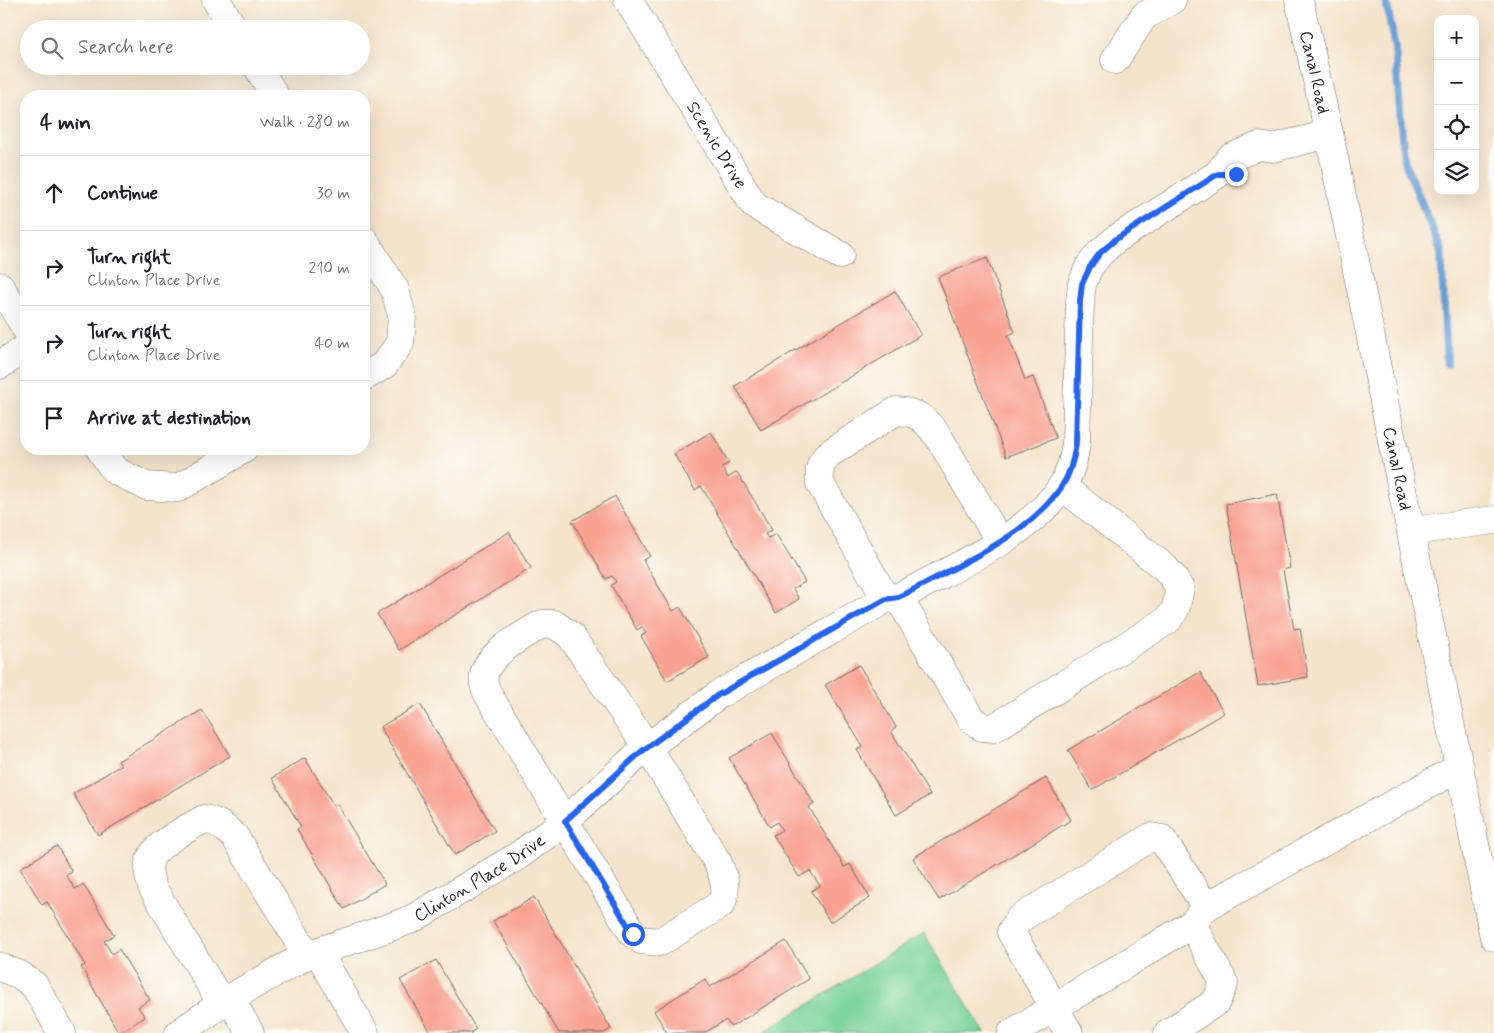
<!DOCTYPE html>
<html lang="en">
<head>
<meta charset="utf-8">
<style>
	:root { --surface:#fff; --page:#f6f6f6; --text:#202124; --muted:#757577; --line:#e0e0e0 }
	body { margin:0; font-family:Mynerve,sans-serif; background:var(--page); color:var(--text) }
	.controls { position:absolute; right:15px; top:15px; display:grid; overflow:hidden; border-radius:10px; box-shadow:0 5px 20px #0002 }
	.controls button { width:45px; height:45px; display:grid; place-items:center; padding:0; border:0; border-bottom:1px solid var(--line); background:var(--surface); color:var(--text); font:25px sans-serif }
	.stop { position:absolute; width:15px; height:15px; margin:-11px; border:4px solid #2563eb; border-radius:50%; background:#fff }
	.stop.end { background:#2563eb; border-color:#fff; box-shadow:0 1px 5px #0008 }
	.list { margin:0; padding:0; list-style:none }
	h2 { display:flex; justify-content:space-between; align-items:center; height:65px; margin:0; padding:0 20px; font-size:21px }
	h2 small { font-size:16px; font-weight:400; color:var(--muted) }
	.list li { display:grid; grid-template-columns:32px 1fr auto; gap:15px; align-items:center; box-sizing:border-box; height:75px; padding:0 20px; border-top:1px solid var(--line) }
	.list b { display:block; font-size:19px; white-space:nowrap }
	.list p { margin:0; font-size:16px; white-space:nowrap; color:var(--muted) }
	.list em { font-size:16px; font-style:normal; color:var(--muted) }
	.icon { flex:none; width:28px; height:28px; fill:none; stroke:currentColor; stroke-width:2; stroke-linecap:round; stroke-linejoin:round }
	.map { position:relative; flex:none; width:1494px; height:1033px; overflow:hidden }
	.search { position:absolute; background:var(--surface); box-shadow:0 5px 20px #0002; left:20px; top:20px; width:350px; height:55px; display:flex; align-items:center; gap:12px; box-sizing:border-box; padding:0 18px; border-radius:28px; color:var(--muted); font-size:19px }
	.panel { position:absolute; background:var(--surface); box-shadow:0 5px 20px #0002; left:20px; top:90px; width:350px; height:365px; border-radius:20px }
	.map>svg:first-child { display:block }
	.green { fill:#78d299; stroke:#527e62 }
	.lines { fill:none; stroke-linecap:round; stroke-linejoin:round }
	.stream { stroke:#669ed4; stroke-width:8 }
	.building { fill:#f8a292 }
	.minor-casing { stroke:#726c63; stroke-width:29 }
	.minor { stroke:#fff; stroke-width:28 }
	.route { stroke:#2563eb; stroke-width:6 }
	.labels { text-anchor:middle; stroke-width:5; stroke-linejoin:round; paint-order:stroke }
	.street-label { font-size:18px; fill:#2b2b2b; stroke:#fdfcf7 }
</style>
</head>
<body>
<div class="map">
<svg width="1494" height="1033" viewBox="0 0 1494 1033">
	<rect width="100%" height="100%" fill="#fdfcf7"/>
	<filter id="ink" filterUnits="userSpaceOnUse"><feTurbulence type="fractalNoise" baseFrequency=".02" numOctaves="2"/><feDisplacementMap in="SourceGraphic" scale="10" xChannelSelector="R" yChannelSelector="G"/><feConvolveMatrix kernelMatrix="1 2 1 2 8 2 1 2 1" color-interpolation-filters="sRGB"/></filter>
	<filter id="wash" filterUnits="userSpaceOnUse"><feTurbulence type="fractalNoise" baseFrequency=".0096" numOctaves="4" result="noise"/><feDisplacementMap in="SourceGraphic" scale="20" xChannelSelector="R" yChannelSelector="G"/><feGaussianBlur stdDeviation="1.12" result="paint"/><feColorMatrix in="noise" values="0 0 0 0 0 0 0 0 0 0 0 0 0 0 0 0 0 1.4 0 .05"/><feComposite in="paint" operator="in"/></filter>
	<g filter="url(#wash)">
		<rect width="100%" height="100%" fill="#f5e4cc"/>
		<polygon class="green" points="924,933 985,1033 762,1033"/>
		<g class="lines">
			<polyline class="stream" points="1386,0 1395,49 1404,160 1441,251 1447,364"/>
		</g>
		<g id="blocks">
			<g class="building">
				<polygon points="987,258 1015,332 1008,335 1025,380 1033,377 1056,438 1006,457 938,277"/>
				<polygon points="895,291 921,335 761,430 735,386"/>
				<polygon points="711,432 729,463 722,467 728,478 737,472 772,530 765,534 768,538 776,534 805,582 793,589 799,599 776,613 701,486 695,490 674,454"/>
				<polygon points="1277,494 1290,568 1283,570 1294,629 1300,628 1308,677 1258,686 1226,504"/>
				<polygon points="615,496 650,556 643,560 673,611 680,607 709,657 667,681 641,636 646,633 642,627 637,630 611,585 616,582 612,576 606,579 572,521"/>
				<polygon points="509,532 531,568 399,650 377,614"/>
				<polygon points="859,665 896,727 891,731 930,795 896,815 857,750 863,747 825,685"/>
				<polygon points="1200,672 1224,713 1092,790 1068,750"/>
				<polygon points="420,704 495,831 455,855 380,727"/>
				<polygon points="202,710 230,756 98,835 73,794 121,765 118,761"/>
				<polygon points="772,733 814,804 809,807 844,867 850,864 870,898 830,922 811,891 820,886 810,871 799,877 773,835 782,830 777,822 770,827 729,758"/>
				<polygon points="305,758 334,806 337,804 385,884 344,909 297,829 301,827 272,778"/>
				<polygon points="1046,778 1071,820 939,900 913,858"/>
				<polygon points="57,846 72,872 66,875 75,889 83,884 114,935 104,941 112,954 119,949 150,1000 138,1007 145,1017 119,1033 81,967 85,965 47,902 42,905 20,868"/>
				<polygon points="534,897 611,1029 604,1033 559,1033 493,921"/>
				<polygon points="786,941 809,979 731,1027 726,1020 704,1033 667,1033 654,1011 705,979 710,987"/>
				<polygon points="436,960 476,1029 471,1032 472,1033 431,1033 400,980"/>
			</g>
		</g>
	</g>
	<g filter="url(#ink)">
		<use href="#blocks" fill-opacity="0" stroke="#726c63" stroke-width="1"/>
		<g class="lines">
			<defs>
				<g id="minor">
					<polyline points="216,0 234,29"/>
					<path id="s1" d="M628 0 754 205 840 255"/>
					<path id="s2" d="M1299 0 1329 134 1494 937"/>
					<polyline points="1115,60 1144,16 1172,0"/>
					<polyline points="257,66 275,96"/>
					<polyline points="364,240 395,290 402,316 400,343 384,365 364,377"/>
					<polyline points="0,286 26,329"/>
					<polyline points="0,365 26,348"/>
					<polyline points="100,449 114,470 146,486 178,488 244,449"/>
					<polyline points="1412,531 1494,520"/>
					<polyline points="898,597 971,719 982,727 994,728 1168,620 1175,610 1180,589 1173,577 1165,568 1062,486"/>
					<path d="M886 599 820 483C819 470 819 463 830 453L896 411C919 412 924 419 938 436L1000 542"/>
					<path d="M542 624H554L570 635 648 748 718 863C724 878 728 889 721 904L660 942 641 940 633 934 489 696C487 692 485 688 484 684 479 657 522 636 542 624Z"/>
					<polyline points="318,952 365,1033"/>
					<polyline points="0,967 20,975 35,986 62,1033"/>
					<polyline points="230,998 250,1033"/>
					<path d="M222 1004 152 887C150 879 147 871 149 863 153 844 189 828 204 819 218 821 225 828 235 837L307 955"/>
					<path id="s3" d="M179 1033 230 998 307 955 394 926 414 918 518 856 565 821 641 752 718 695 886 599 898 597 911 591C960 564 1031 534 1062 486 1070 474 1074 458 1076 443L1080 301 1082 284 1089 267 1100 253 1116 239 1218 174 1230 158 1259 146 1273 148 1329 134"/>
					<polyline points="1012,1033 1192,924"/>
					<polyline points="1069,1033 1011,932 1019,919 1151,837 1162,839 1206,907"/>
					<polyline points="1168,1033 1216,1002 1224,983 1192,924 1206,907 1460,767"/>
				</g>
			</defs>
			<use href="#minor" class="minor-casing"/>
			<use href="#minor" class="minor"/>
		</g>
	</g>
	<g class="lines" filter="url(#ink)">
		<path class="route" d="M633 934 565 821 641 752 718 695 886 599 898 597 911 591C960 564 1031 534 1062 486 1070 474 1074 458 1076 443L1080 301 1082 284 1090 267 1100 253 1116 239 1218 174H1236"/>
	</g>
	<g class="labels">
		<g class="street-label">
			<text dy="6" stroke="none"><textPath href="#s2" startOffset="74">Canal Road</textPath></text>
			<text dy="6" stroke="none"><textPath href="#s1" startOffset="170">Scenic Drive</textPath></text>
			<text dy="6" stroke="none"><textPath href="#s2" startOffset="479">Canal Road</textPath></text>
			<text dy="6" stroke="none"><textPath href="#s3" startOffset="340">Clinton Place Drive</textPath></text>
		</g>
	</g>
</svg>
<div class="controls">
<button>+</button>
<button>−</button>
<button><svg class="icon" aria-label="locate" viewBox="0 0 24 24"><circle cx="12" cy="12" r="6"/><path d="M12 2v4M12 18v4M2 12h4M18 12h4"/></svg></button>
<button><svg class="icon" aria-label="layers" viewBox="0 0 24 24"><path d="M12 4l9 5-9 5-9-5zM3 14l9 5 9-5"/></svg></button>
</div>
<div class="stop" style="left:633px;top:934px"></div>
<div class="stop end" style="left:1236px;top:174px"></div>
<div class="search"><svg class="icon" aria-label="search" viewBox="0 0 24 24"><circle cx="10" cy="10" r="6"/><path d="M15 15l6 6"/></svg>Search here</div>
<section class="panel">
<h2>4 min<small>Walk · 280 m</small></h2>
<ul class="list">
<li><svg class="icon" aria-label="ahead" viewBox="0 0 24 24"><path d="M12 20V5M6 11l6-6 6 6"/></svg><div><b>Continue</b></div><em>30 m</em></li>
<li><svg class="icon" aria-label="right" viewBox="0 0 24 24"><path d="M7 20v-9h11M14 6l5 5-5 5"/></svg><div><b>Turn right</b><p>Clinton Place Drive</p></div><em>210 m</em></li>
<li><svg class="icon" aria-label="right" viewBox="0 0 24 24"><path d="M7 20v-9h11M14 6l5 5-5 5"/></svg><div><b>Turn right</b><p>Clinton Place Drive</p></div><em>40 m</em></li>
<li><svg class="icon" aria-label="arrive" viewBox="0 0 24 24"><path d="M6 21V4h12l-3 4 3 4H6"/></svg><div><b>Arrive at destination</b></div></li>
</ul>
</section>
</div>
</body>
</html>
